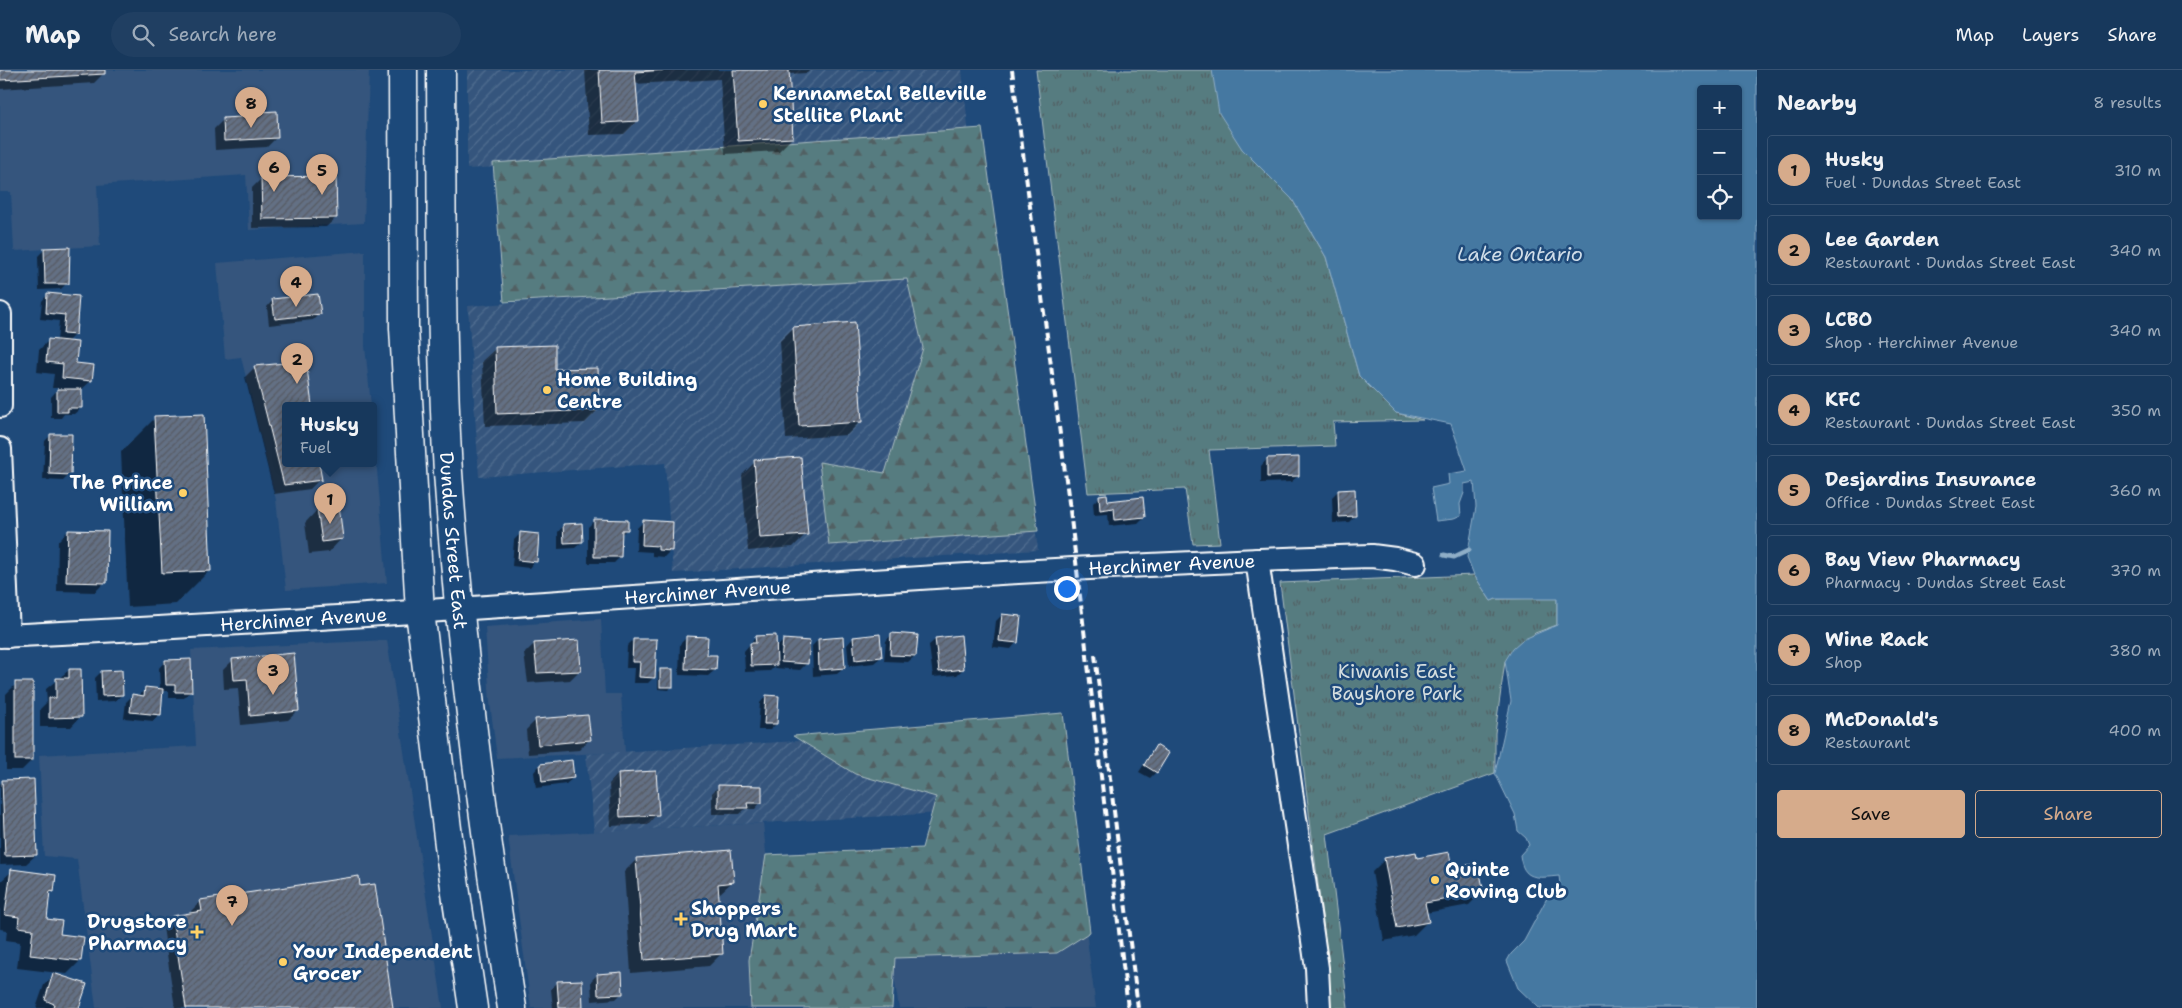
<!DOCTYPE html>
<html lang="en">
<head>
<meta charset="utf-8">
<style>
	:root { --surface:#17385c; --page:#203f62; --text:#f1f3f6; --muted:#9eacbb; --line:#365272; --accent:#d6ab8b }
	body { margin:0; font-family:"Shantell Sans",sans-serif; background:var(--page); color:var(--text) }
	.controls { position:absolute; right:15px; top:15px; display:grid; overflow:hidden; border-radius:5px; box-shadow:0 1px 4px #0004 }
	.controls button { width:45px; height:45px; display:grid; place-items:center; padding:0; border:0; border-bottom:1px solid var(--line); background:var(--surface); color:var(--text); font:25px sans-serif }
	.you { position:absolute; left:1066px; top:518px; width:18px; height:18px; margin:-12px; border:4px solid #fff; border-radius:50%; background:#1a73e8; box-shadow:0 0 0 8px #1a73e833 }
	.badge { display:grid; place-items:center; width:32px; height:32px; border-radius:50%; background:var(--accent); color:#111; font-size:16px; font-weight:700 }
	.pin { position:absolute; translate:-50% -41px; filter:drop-shadow(0 1px 2px #0008) }
	.pin::after { content:''; position:absolute; top:26px; width:18px; height:15px; background:inherit; clip-path:polygon(0 0,100% 0,50% 100%) }
	.popup { position:absolute; left:282px; top:332px; width:95px; height:65px; box-sizing:border-box; display:grid; place-content:center; border-radius:5px; background:var(--surface); filter:drop-shadow(0 1px 4px #0005); font-size:16px; white-space:nowrap; color:var(--muted) }
	.popup b { font-size:19px; color:var(--text) }
	.popup::after { content:''; position:absolute; left:50%; top:100%; margin-left:-10px; border:10px solid transparent; border-top-color:var(--surface) }
	.list { margin:0; padding:0; list-style:none }
	h2 { display:flex; justify-content:space-between; align-items:center; height:65px; margin:0; padding:0 20px; font-size:21px }
	h2 small { font-size:16px; font-weight:400; color:var(--muted) }
	.list li { display:grid; grid-template-columns:32px 1fr auto; gap:15px; align-items:center; box-sizing:border-box; height:70px; margin:0 10px 10px; padding:0 10px; border:1px solid var(--line); border-radius:5px }
	.list b { display:block; font-size:19px; white-space:nowrap }
	.list p { margin:0; font-size:16px; white-space:nowrap; color:var(--muted) }
	.list em { font-size:16px; font-style:normal; color:var(--muted) }
	.actions { display:flex; gap:10px; padding:15px 20px }
	.actions a { flex:1; padding:11px 0; border:1px solid var(--accent); border-radius:5px; text-align:center; font-size:18px; color:var(--accent) }
	.actions .main { background:var(--accent); color:#111 }
	.icon { flex:none; width:28px; height:28px; fill:none; stroke:currentColor; stroke-width:2; stroke-linecap:round; stroke-linejoin:round }
	.map { position:relative; flex:none; width:1757px; height:938px; overflow:hidden }
	header { display:flex; align-items:center; gap:30px; box-sizing:border-box; height:70px; padding:0 25px; background:var(--surface); border-bottom:1px solid var(--line) }
	header strong { font-size:24px }
	nav { display:flex; gap:28px; margin-inline-start:auto; font-size:18px }
	.search { width:350px; height:45px; background:var(--page); display:flex; align-items:center; gap:12px; box-sizing:border-box; padding:0 18px; border-radius:28px; color:var(--muted); font-size:19px }
	main { display:flex }
	aside { flex:1; background:var(--surface) }
	.map>svg:first-child { display:block }
	.built { fill:#34557d }
	.industrial { fill:url(#industrial-furrows) }
	.forest { fill:url(#forest-firs); stroke:#abbdc0 }
	.park { fill:url(#park-tufts); stroke:#abbdc0 }
	.water { fill:#4478a1; stroke:#8faec7; fill-rule:evenodd }
	.shadow { fill:#0007 }
	.lines { fill:none; stroke-linecap:round; stroke-linejoin:round }
	.stream { stroke:#8faec7; stroke-width:5 }
	.building { fill:url(#building-hatch); stroke:#fff }
	.minor-casing { stroke:#fff; stroke-width:26 }
	.major-casing { stroke:#fff; stroke-width:31 }
	.minor { stroke:#1f4a7a; stroke-width:22 }
	.major { stroke:#1f4a7a; stroke-width:28 }
	.rail { stroke:#fff; stroke-width:4; stroke-dasharray:8 4; stroke-linecap:butt }
	.poi-dot { fill:#ffd166; stroke:#1f4a7a; stroke-width:2 }
	.labels { text-anchor:middle; stroke-width:5; stroke-linejoin:round; paint-order:stroke }
	.poi-label { font-size:19px; font-weight:bold; fill:#fff; stroke:#1f4a7a; text-anchor:start }
	.street-label { font-size:19px; fill:#fff; stroke:#1f4a7a }
	.park-label { font-size:19px; fill:#d5dedf; stroke:#1f4a7a }
	.water-label { font-size:20px; font-style:italic; fill:#d0dde8; stroke:#1f4a7a }
</style>
</head>
<body>
<header>
<strong>Map</strong>
<div class="search"><svg class="icon" aria-label="search" viewBox="0 0 24 24"><circle cx="10" cy="10" r="6"/><path d="M15 15l6 6"/></svg>Search here</div>
<nav><a>Map</a><a>Layers</a><a>Share</a></nav>
</header>
<main>
<div class="map">
<svg width="1757" height="938" viewBox="0 0 1757 938">
	<defs>
		<pattern id="industrial-furrows" width="10" height="10" patternUnits="userSpaceOnUse" patternTransform="scale(1.25)"><rect width="10" height="10" fill="#34557d"/><path d="M-1 1l2-2M0 10L10 0M9 11l2-2" fill="none" stroke="#526e90"/></pattern>
		<pattern id="forest-firs" width="22" height="20" patternUnits="userSpaceOnUse" patternTransform="scale(1.25)"><rect width="22" height="20" fill="#577b80"/><path d="M5 1l3.5 6h-7zM16 11l3.5 6h-7z" fill="#516163"/></pattern>
		<pattern id="park-tufts" width="24" height="20" patternUnits="userSpaceOnUse" patternTransform="scale(1.25)"><rect width="24" height="20" fill="#577b80"/><path d="M3 7l-1-3M5 7V3M7 7l1-3M15 17l-1-3M17 17v-4M19 17l1-3" fill="none" stroke="#516163"/></pattern>
		<pattern id="building-hatch" width="6" height="6" patternUnits="userSpaceOnUse" patternTransform="scale(1.25)"><rect width="6" height="6" fill="#647084"/><path d="M-1 1l2-2M0 6l6-6M5 7l2-2" fill="none" stroke="#565a62"/></pattern>
	</defs>
	<rect width="100%" height="100%" fill="#1f4a7a"/>
	<filter id="ink" filterUnits="userSpaceOnUse"><feTurbulence type="fractalNoise" baseFrequency=".02" numOctaves="2"/><feDisplacementMap in="SourceGraphic" scale="10" xChannelSelector="R" yChannelSelector="G"/><feConvolveMatrix kernelMatrix="1 2 1 2 8 2 1 2 1" color-interpolation-filters="sRGB"/></filter>
	<g filter="url(#ink)">
		<g class="built">
			<polygon points="0,0 369,0 364,153 249,160 246,105 97,115 100,176 14,181 11,122 0,122"/>
			<polygon points="365,181 365,276 371,335 286,335 286,393 374,393 374,366 387,513 286,520 276,430 241,287 225,289 217,193"/>
			<polygon points="601,549 605,624 621,624 625,682 497,688 490,633 485,557"/>
			<polygon points="387,570 443,938 96,938 77,789 44,786 39,685 196,676 191,580"/>
			<polygon points="763,753 782,938 531,938 508,766"/>
			<polygon points="1086,861 1096,938 899,938 889,876"/>
		</g>
		<g class="industrial">
			<polygon points="467,0 962,0 969,66 467,99"/>
			<polygon points="1002,198 1038,480 673,503 665,393 479,407 468,236"/>
			<polygon points="1060,655 1070,736 594,762 586,684"/>
		</g>
		<g class="forest">
			<polygon points="982,58 1038,461 829,475 819,392 885,403 923,278 907,209 504,232 493,93"/>
			<polygon points="1063,643 1090,862 1057,883 895,888 892,938 751,938 749,890 766,785 922,778 936,727 855,704 793,666"/>
		</g>
		<g class="park">
			<polygon points="1036,0 1212,0 1242,79 1292,129 1326,187 1359,306 1396,343 1423,350 1333,352 1335,376 1209,380 1220,473 1193,474 1185,419 1088,423"/>
			<polygon points="1474,505 1491,531 1496,529 1557,528 1557,555 1535,563 1505,591 1495,663 1495,703 1327,764 1348,938 1331,938 1329,901 1280,513"/>
		</g>
		<path class="water" d="M1212 0H1757V938H1539L1518 918 1507 891 1511 884 1524 871 1547 828 1560 814 1559 806C1537 808 1523 811 1520 785L1529 775 1526 768 1518 761 1515 744 1495 703 1511 631 1505 591 1513 578 1522 570 1557 555V529H1496L1491 531 1474 505 1467 487 1476 437 1474 412 1464 414V423L1460 434 1461 446 1454 449 1436 451 1431 418 1449 414 1448 404 1467 401 1451 354 1396 343 1359 306 1326 187 1292 129 1242 79 1219 43ZM1701 19H1738V146H1701Z"/>
		<g class="shadow">
			<polygon points="0,0 104,0 104,3 94,13 0,19"/>
			<polygon points="585,0 810,0 807,3 788,4 792,68 779,81 725,84 720,9 634,14 637,51 624,64 589,65"/>
			<polygon points="241,44 277,67 267,77 215,80 214,59 224,49 237,48"/>
			<polygon points="262,108 336,148 326,157 252,158 252,118"/>
			<polygon points="44,180 67,213 61,219 39,220 38,186"/>
			<polygon points="48,224 78,227 75,264 67,272 74,294 91,311 81,320 81,338 74,344 64,344 61,348 51,348 51,327 59,318 52,318 54,304 37,302 39,280 49,270 57,271 59,251 40,249 42,231"/>
			<polygon points="273,230 319,244 313,250 269,255 267,237"/>
			<polygon points="793,258 860,352 847,365 786,369 780,271"/>
			<polygon points="496,278 554,300 598,340 585,353 485,356 482,291"/>
			<polygon points="305,292 310,335 286,335 286,393 318,393 320,409 310,419 274,424 245,307 255,297"/>
			<polygon points="155,348 210,500 176,534 128,537 121,382"/>
			<polygon points="51,365 69,405 63,411 43,410 45,371"/>
			<polygon points="1267,389 1298,406 1291,412 1261,413 1261,396"/>
			<polygon points="755,392 806,464 793,477 748,481 742,405"/>
			<polygon points="1338,421 1355,446 1349,452 1333,453 1332,427"/>
			<polygon points="1100,426 1107,432 1144,447 1138,453 1109,456 1108,444 1094,445 1093,433"/>
			<polygon points="318,439 342,468 329,482 309,484 305,453"/>
			<polygon points="595,450 626,460 621,465 620,487 614,493 588,493 588,457"/>
			<polygon points="644,451 671,480 664,487 652,486 652,482 636,481 637,458"/>
			<polygon points="564,455 582,472 575,478 558,479 558,462"/>
			<polygon points="68,461 105,512 95,522 57,521 58,471"/>
			<polygon points="521,463 535,491 529,498 512,496 514,470"/>
			<polygon points="1002,545 1017,572 1011,579 993,577 996,551"/>
			<polygon points="892,564 915,586 908,592 884,591 886,571"/>
			<polygon points="756,567 775,579 784,570 807,593 800,600 775,598 776,595 770,601 745,602 744,581"/>
			<polygon points="686,568 706,586 715,600 708,606 679,605 680,574"/>
			<polygon points="853,568 881,587 874,593 849,596 847,575"/>
			<polygon points="936,569 963,599 957,605 933,607 929,575"/>
			<polygon points="633,570 654,607 648,613 633,613 634,598 626,598 627,576"/>
			<polygon points="818,570 844,598 837,604 813,606 812,576"/>
			<polygon points="578,571 580,600 570,610 528,613 524,584 534,574"/>
			<polygon points="233,590 298,641 288,650 241,655 238,618 224,619 223,600"/>
			<polygon points="165,591 191,621 184,628 169,628 169,621 162,621 159,644 153,651 124,648 126,632 132,626 139,626 146,618 160,619 159,598"/>
			<polygon points="69,600 80,647 71,657 40,657 40,639 47,632 46,619"/>
			<polygon points="661,600 671,617 669,620 658,619 658,603"/>
			<polygon points="101,602 122,625 115,631 96,632 95,608"/>
			<polygon points="16,614 32,690 22,700 6,700 6,624"/>
			<polygon points="766,626 776,654 770,660 758,660 760,633"/>
			<polygon points="536,650 589,670 579,680 528,684 526,660"/>
			<polygon points="1156,676 1156,702 1150,708 1139,702"/>
			<polygon points="540,695 573,708 566,714 536,718 534,702"/>
			<polygon points="618,704 657,744 648,754 611,756 609,714"/>
			<polygon points="2,712 36,785 26,794 0,795 0,714"/>
			<polygon points="718,717 761,732 755,739 745,739 740,744 712,744 712,723"/>
			<polygon points="637,789 732,812 718,825 722,883 709,896 631,903 624,802"/>
			<polygon points="1385,789 1416,789 1451,800 1482,822 1469,835 1426,843 1427,852 1414,865 1384,871 1372,802"/>
			<polygon points="12,801 53,821 48,826 46,850 80,891 67,904 17,898 20,872 6,870 7,860 0,859 0,812"/>
			<polygon points="201,831 391,938 175,938 163,857 173,847 192,844 191,841"/>
			<polygon points="54,905 78,938 36,938 44,915"/>
			<polygon points="597,905 622,923 616,929 592,931 591,911"/>
			<polygon points="558,912 582,938 553,938 551,919"/>
		</g>
		<g class="lines">
			<polyline class="stream" points="1444,485 1454,487 1469,480"/>
		</g>
		<g class="building">
			<polygon points="0,0 105,0 105,4 0,10"/>
			<polygon points="599,0 667,0 635,2 639,51 602,53"/>
			<polygon points="733,0 789,0 793,68 738,71"/>
			<polygon points="277,41 278,68 224,71 223,48 241,47 241,43"/>
			<polygon points="336,106 337,148 262,149 261,107"/>
			<polygon points="70,177 69,214 45,214 44,178"/>
			<polygon points="47,223 79,226 76,265 63,264 65,245 46,243"/>
			<polygon points="318,224 321,244 275,249 272,229"/>
			<polygon points="855,252 862,352 799,356 793,257"/>
			<polygon points="48,269 78,272 76,293 94,295 92,311 62,308 63,294 46,292"/>
			<polygon points="555,275 555,299 598,298 599,340 497,344 495,277"/>
			<polygon points="306,291 312,335 286,335 286,393 319,393 322,410 284,415 254,296"/>
			<polygon points="57,319 82,319 82,338 68,338 68,342 57,342"/>
			<polygon points="204,344 211,501 162,503 154,346"/>
			<polygon points="50,364 72,364 71,405 49,404"/>
			<polygon points="801,387 808,465 760,468 754,390"/>
			<polygon points="1299,387 1299,406 1267,407 1267,388"/>
			<polygon points="1355,419 1356,446 1339,447 1338,420"/>
			<polygon points="1107,424 1108,431 1143,427 1145,447 1115,450 1114,438 1100,440 1099,425"/>
			<polygon points="339,435 343,469 322,472 317,438"/>
			<polygon points="594,449 628,450 628,460 622,460 621,487 594,487"/>
			<polygon points="643,450 673,452 672,481 658,480 658,476 642,475"/>
			<polygon points="582,453 583,472 564,473 563,454"/>
			<polygon points="68,460 108,461 107,513 66,512"/>
			<polygon points="520,462 539,464 537,492 518,490"/>
			<polygon points="1002,544 1021,546 1018,573 999,571"/>
			<polygon points="891,563 918,565 916,586 890,585"/>
			<polygon points="880,564 882,587 855,590 853,567"/>
			<polygon points="776,565 777,595 751,596 750,573 756,573 755,566"/>
			<polygon points="961,565 964,599 939,602 935,568"/>
			<polygon points="686,566 708,567 707,585 717,585 716,600 685,599"/>
			<polygon points="843,567 845,598 819,600 818,569"/>
			<polygon points="633,569 657,569 655,608 639,607 640,592 632,592"/>
			<polygon points="783,569 810,571 808,594 781,592"/>
			<polygon points="579,570 581,601 537,603 534,573"/>
			<polygon points="294,583 299,641 250,646 247,609 234,610 232,589"/>
			<polygon points="191,589 192,622 175,622 175,615 166,615 165,590"/>
			<polygon points="69,599 81,599 82,647 49,648 49,628 56,628 56,608 69,608"/>
			<rect x="660" y="599" width="13" height="18"/>
			<polygon points="122,600 123,625 102,626 101,601"/>
			<rect x="15" y="612" width="18" height="78"/>
			<polygon points="145,617 163,619 161,645 130,642 132,624 144,626"/>
			<polygon points="766,625 779,626 777,654 764,654"/>
			<polygon points="588,645 591,670 538,675 535,649"/>
			<polygon points="1156,675 1169,683 1157,703 1144,695"/>
			<polygon points="572,690 574,708 542,712 540,694"/>
			<polygon points="656,701 659,745 620,747 618,703"/>
			<polygon points="34,709 37,785 5,786 2,710"/>
			<polygon points="718,715 762,716 762,733 747,733 748,738 718,738"/>
			<polygon points="731,780 734,812 718,814 723,884 644,890 636,788"/>
			<polygon points="1416,782 1417,788 1449,782 1452,798 1478,793 1484,823 1425,833 1429,852 1397,858 1384,788"/>
			<polygon points="11,799 56,805 54,822 50,821 47,849 62,851 60,864 84,867 81,891 30,885 33,859 18,857 19,847 5,845"/>
			<polygon points="359,806 360,816 375,814 393,938 186,938 172,846 202,841 200,830"/>
			<polygon points="622,902 623,924 598,925 597,904"/>
			<polygon points="53,903 87,914 79,938 53,938 54,934 45,930"/>
			<polygon points="582,910 583,938 559,938 557,911"/>
		</g>
		<g class="lines">
			<defs>
				<g id="minor">
					<polyline points="0,244 0,336"/>
					<polyline points="0,379 8,566"/>
					<polyline points="1257,490 1317,898 1319,938"/>
					<path id="s1" d="M0 566C458 545 914 500 1372 486L1395 489 1415 494"/>
				</g>
				<g id="major">
					<polyline points="403,0 404,258 420,542 450,783 473,938"/>
					<path id="s2" d="M441 0C442 134 440 269 448 402 460 582 484 760 512 938"/>
				</g>
			</defs>
			<use href="#minor" class="minor-casing"/>
			<use href="#major" class="major-casing"/>
			<use href="#minor" class="minor"/>
			<use href="#major" class="major"/>
			<g class="rail">
				<polyline points="1012,0 1070,440 1128,938"/>
				<polyline points="1095,585 1138,938"/>
			</g>
		</g>
	</g>
	<g class="poi-dot">
		<circle cx="763" cy="34" r="5"/>
		<circle cx="547" cy="320" r="5"/>
		<circle cx="183" cy="423" r="5"/>
		<circle cx="1435" cy="810" r="5"/>
		<path d="M678.5 841.5h5v5h5v5h-5v5h-5v-5h-5v-5h5z"/>
		<path d="M194.5 854.5h5v5h5v5h-5v5h-5v-5h-5v-5h5z"/>
		<circle cx="283" cy="892" r="5"/>
	</g>
	<g class="labels">
		<g class="poi-label">
			<text x="773" y="30">Kennametal Belleville<tspan x="773" dy="22">Stellite Plant</tspan></text>
			<text x="557" y="316">Home Building<tspan x="557" dy="22">Centre</tspan></text>
			<text x="173" y="419" text-anchor="end">The Prince<tspan x="173" dy="22">William</tspan></text>
			<text x="1445" y="806">Quinte<tspan x="1445" dy="22">Rowing Club</tspan></text>
			<text x="691" y="845">Shoppers<tspan x="691" dy="22">Drug Mart</tspan></text>
			<text x="187" y="858" text-anchor="end">Drugstore<tspan x="187" dy="22">Pharmacy</tspan></text>
			<text x="293" y="888">Your Independent<tspan x="293" dy="22">Grocer</tspan></text>
		</g>
		<g class="street-label">
			<text dy="7" stroke="none"><textPath href="#s2" startOffset="471">Dundas Street East</textPath></text>
			<text dy="7" stroke="none"><textPath href="#s1" startOffset="1174">Herchimer Avenue</textPath></text>
			<text dy="7" stroke="none"><textPath href="#s1" startOffset="709">Herchimer Avenue</textPath></text>
			<text dy="7" stroke="none"><textPath href="#s1" startOffset="304">Herchimer Avenue</textPath></text>
		</g>
		<g class="park-label">
			<text x="1397" y="608">Kiwanis East<tspan x="1397" dy="22">Bayshore Park</tspan></text>
		</g>
		<g class="water-label">
			<text x="1520" y="191">Lake Ontario</text>
		</g>
	</g>
</svg>
<div class="controls">
<button>+</button>
<button>−</button>
<button><svg class="icon" aria-label="locate" viewBox="0 0 24 24"><circle cx="12" cy="12" r="6"/><path d="M12 2v4M12 18v4M2 12h4M18 12h4"/></svg></button>
</div>
<div class="you"></div>
<div class="pin badge" style="left:330px;top:454px">1</div>
<div class="popup"><b>Husky</b>Fuel</div>
<div class="pin badge" style="left:297px;top:314px">2</div>
<div class="pin badge" style="left:273px;top:625px">3</div>
<div class="pin badge" style="left:296px;top:237px">4</div>
<div class="pin badge" style="left:322px;top:125px">5</div>
<div class="pin badge" style="left:274px;top:122px">6</div>
<div class="pin badge" style="left:232px;top:856px">7</div>
<div class="pin badge" style="left:251px;top:58px">8</div>
</div>
<aside>
<h2>Nearby<small>8 results</small></h2>
<ul class="list">
<li><span class="badge">1</span><div><b>Husky</b><p>Fuel · Dundas Street East</p></div><em>310 m</em></li>
<li><span class="badge">2</span><div><b>Lee Garden</b><p>Restaurant · Dundas Street East</p></div><em>340 m</em></li>
<li><span class="badge">3</span><div><b>LCBO</b><p>Shop · Herchimer Avenue</p></div><em>340 m</em></li>
<li><span class="badge">4</span><div><b>KFC</b><p>Restaurant · Dundas Street East</p></div><em>350 m</em></li>
<li><span class="badge">5</span><div><b>Desjardins Insurance</b><p>Office · Dundas Street East</p></div><em>360 m</em></li>
<li><span class="badge">6</span><div><b>Bay View Pharmacy</b><p>Pharmacy · Dundas Street East</p></div><em>370 m</em></li>
<li><span class="badge">7</span><div><b>Wine Rack</b><p>Shop</p></div><em>380 m</em></li>
<li><span class="badge">8</span><div><b>McDonald's</b><p>Restaurant</p></div><em>400 m</em></li>
</ul>
<div class="actions"><a class="main">Save</a><a>Share</a></div>
</aside>
</main>
</body>
</html>
